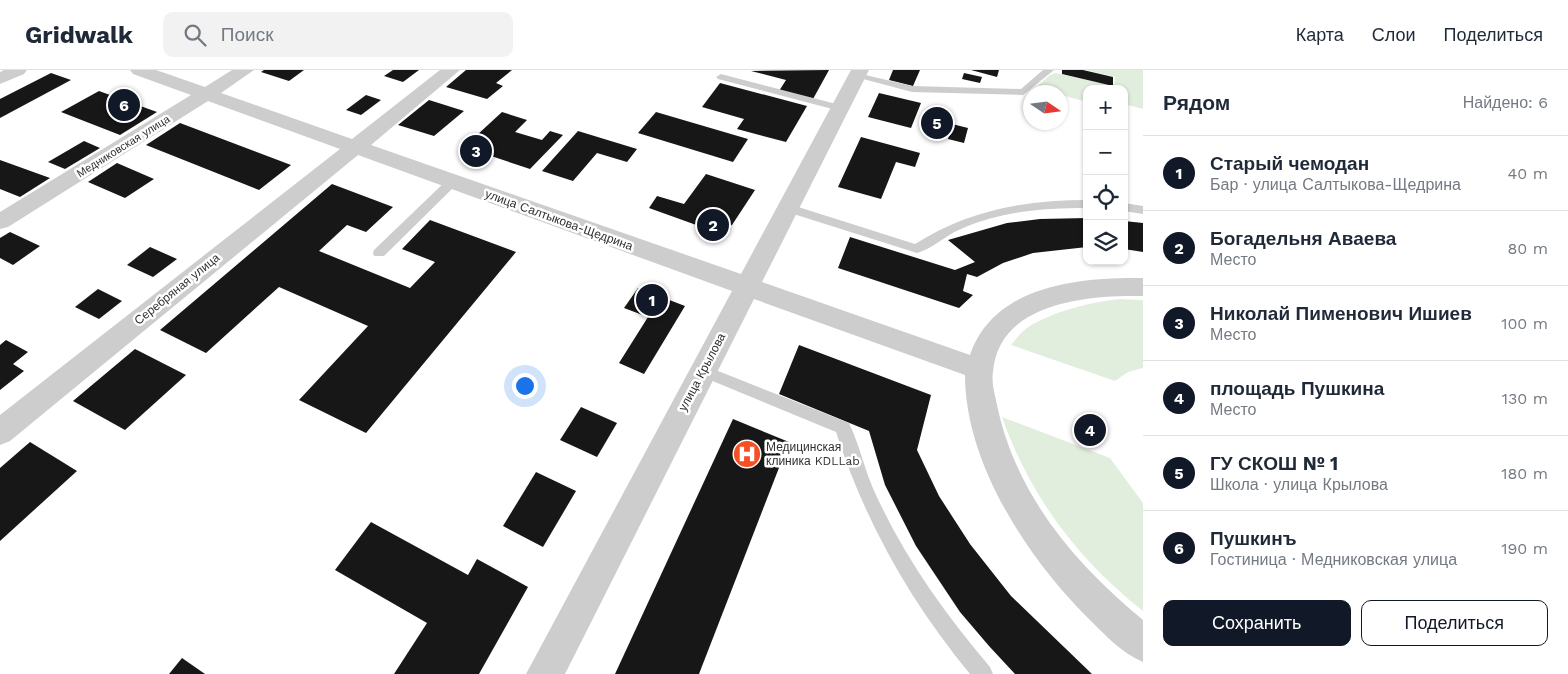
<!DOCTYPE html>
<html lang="ru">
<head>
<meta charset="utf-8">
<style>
	:root { --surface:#fff; --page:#f2f2f3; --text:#1f2937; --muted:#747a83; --line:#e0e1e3; --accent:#111827 }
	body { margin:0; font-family:"Work Sans",sans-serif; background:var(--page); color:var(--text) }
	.controls { position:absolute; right:15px; top:15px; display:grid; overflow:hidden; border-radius:10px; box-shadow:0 1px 4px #0004 }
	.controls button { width:45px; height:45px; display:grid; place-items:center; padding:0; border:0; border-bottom:1px solid var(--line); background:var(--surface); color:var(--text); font:25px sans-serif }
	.compass { position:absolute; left:1023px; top:15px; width:45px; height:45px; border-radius:50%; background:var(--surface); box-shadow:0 1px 4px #0004; rotate:103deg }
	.you { position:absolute; left:524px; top:315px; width:18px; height:18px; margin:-12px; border:4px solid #fff; border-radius:50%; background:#1a73e8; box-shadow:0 0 0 8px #1a73e833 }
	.badge { display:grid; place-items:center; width:32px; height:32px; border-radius:50%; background:var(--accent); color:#fff; font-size:16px; font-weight:700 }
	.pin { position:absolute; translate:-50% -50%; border:2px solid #fff; box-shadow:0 1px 5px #0006 }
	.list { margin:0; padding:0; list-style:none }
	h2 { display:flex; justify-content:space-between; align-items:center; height:65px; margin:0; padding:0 20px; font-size:21px }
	h2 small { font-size:16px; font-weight:400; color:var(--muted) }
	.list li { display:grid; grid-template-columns:32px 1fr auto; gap:15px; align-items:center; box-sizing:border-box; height:75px; padding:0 20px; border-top:1px solid var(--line) }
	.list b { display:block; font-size:19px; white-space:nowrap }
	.list p { margin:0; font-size:16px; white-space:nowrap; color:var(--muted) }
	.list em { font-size:16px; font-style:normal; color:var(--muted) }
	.actions { display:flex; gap:10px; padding:15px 20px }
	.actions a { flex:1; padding:11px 0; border:1px solid var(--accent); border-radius:10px; text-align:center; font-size:18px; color:var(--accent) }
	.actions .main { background:var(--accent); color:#fff }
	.icon { flex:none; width:28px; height:28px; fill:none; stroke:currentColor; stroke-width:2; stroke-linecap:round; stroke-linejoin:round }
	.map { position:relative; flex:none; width:1143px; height:604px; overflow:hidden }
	header { display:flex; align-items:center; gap:30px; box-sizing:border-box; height:70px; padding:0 25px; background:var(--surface); border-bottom:1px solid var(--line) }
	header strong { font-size:24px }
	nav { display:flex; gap:28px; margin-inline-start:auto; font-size:18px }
	.search { width:350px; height:45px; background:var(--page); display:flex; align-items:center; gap:12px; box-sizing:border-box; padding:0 18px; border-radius:10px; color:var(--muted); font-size:19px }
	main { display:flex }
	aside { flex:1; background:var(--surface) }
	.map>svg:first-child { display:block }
	.green { fill:#e2eedd }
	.building { fill:#171717 }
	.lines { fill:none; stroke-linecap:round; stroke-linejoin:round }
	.lane { fill:#cdcdcd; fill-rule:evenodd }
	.street { fill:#cdcdcd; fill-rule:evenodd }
	.labels { text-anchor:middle; stroke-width:5; stroke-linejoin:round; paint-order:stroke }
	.far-street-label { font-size:11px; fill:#303030; stroke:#fff }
	.street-label { font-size:12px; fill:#303030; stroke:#fff }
	.poi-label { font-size:12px; fill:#303030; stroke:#fff; text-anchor:start }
</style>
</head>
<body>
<header>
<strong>Gridwalk</strong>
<div class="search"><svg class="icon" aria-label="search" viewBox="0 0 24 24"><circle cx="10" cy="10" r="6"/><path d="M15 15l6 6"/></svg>Поиск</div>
<nav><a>Карта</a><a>Слои</a><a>Поделиться</a></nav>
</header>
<main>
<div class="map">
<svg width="1143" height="604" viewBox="0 0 1143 604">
	<rect width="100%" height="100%" fill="#fff"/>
	<g class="green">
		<polygon points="1086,0 1143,0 1143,39 1124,34 1124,19 1087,19 1087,32 1061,25 1060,22 1041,20 1039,15 1050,5 1056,3 1114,16 1115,7"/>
		<path d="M1119 229 1143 230V298L1128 302 1115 311 1011 275C1016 269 1021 262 1027 258 1050 242 1092 232 1119 229Z"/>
		<path d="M1002 347 1110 388 1143 433V541C1078 490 1029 425 1002 347Z"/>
	</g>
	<g class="building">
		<polygon points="264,0 304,0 289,11 261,2"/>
		<polygon points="393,0 419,0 403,12 384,6"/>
		<polygon points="466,0 512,0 496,13 503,16 487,29 446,17"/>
		<polygon points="829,0 813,29 779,21 786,10 751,1"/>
		<polygon points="893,0 920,0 913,16 889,10"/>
		<polygon points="971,0 999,0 997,7"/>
		<polygon points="1062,0 1083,0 1113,7 1113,16 1062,4"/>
		<polygon points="51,3 71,10 0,48 0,29"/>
		<polygon points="964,3 982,7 980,13 962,9"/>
		<polygon points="720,13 807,36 786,72 737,59 744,49 702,37"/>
		<polygon points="99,21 157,42 120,65 61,42"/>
		<polygon points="879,23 921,33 911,58 868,47"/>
		<polygon points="366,25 381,30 361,45 346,40"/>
		<polygon points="429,30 464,41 434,66 398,55"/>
		<polygon points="502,42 527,50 515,62 542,70 550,61 563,65 530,99 464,77"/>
		<polygon points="656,42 748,69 733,92 638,63"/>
		<polygon points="180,53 291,95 259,120 146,75"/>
		<polygon points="952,54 968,58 964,73 948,69"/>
		<polygon points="578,61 637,79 627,92 597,83 573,111 542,101"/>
		<polygon points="861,67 920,83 915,97 896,92 881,129 838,117"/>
		<polygon points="84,71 100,78 65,99 48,92"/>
		<polygon points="0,90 50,108 20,127 0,119"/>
		<polygon points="117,93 154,109 125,128 88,112"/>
		<polygon points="706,104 755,120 732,155 728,156 731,159 719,163 716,159 713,161 649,138 657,126 684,134"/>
		<polygon points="332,114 393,137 366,162 347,155 319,181 410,218 435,192 402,179 430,150 516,182 366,363 299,330 368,256 279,217 206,283 160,260"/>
		<polygon points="1087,148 1087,177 1033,183 1003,193 977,207 967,204 963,221 973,225 959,238 838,198 850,167 955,200 975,192 948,170 1007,153 1040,149"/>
		<polygon points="1124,151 1143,153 1143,182 1124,179"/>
		<polygon points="10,162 40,176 13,195 0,188 0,168"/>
		<polygon points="150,177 177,189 153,207 127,195"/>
		<polygon points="638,218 685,236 644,304 619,293 648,247 624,238"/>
		<polygon points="98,219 122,231 99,249 75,237"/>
		<polygon points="6,270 28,282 13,294 24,301 0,320 0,275"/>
		<polygon points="799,275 931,325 917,380 939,426 970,474 1011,526 1092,604 1015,604 989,576 960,542 916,476 885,415 869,361 779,324"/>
		<polygon points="135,279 186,305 125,360 73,331"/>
		<polygon points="581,337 617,353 597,387 560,370"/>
		<polygon points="733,349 789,372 699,604 615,604"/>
		<polygon points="30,372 77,401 0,471 0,398"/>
		<polygon points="536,402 576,421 543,477 503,456"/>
		<polygon points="371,452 468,505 477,489 528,517 479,604 394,604 427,553 335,500"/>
		<polygon points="182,588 205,604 169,604"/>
	</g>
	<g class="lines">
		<g class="lane">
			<polygon points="1043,0 1054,0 1023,25 912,22 852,6 857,3 912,16 1021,19"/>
			<polygon points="721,4 844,36 845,38 840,41 718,9 716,7"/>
			<polygon points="452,108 456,109 456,115 384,186 374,186 373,183 374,180 448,109"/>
			<path d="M1087 130V138C1044 138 1001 141 961 159 946 165 932 179 917 183L784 141 782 138 784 135H792L915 174C968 140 1025 130 1087 130Z"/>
			<polygon points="1124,133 1143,136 1143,144 1124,141"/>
			<path d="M703 295 849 353C860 376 865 402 876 425 905 488 945 544 990 597L993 604H970C910 531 865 452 836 362L698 305 696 301 698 297Z"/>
		</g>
		<g class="street">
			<polygon points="4,0 27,0 24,4 0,14 0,2"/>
			<path d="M130 0H156L205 17 232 0H254L221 23 352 69 440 0H460L371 75 741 204 851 0H869L762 212 970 285C994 215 1079 207 1143 208V226C1090 225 999 231 993 302 991 313 995 324 997 335 1016 425 1074 493 1143 550V592C1122 583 1106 566 1090 550 1029 490 965 394 965 305L754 229 565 604H526L732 221 358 85 10 371 0 375V345L340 79 208 31 8 157 0 159V142L191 25 133 4Z"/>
		</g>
	</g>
	<defs>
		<symbol id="hospital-disc" viewBox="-11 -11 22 22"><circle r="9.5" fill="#f55025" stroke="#fff"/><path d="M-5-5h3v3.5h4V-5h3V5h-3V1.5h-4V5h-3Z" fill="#fff"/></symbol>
	</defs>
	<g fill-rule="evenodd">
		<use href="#hospital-disc" x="731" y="368" width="32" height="32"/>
	</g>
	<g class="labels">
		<g class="far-street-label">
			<text transform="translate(123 76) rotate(-32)" y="4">Медниковская улица</text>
		</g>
		<g class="street-label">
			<text transform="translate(559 150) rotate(20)" y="4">улица Салтыкова-Щедрина</text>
			<text transform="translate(177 219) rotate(-39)" y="4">Серебряная улица</text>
			<text transform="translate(702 302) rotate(-62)" y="4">улица Крылова</text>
		</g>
		<g class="poi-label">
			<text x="766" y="381">Медицинская<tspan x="766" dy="14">клиника KDLLab</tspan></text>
		</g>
	</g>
</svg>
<div class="controls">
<button>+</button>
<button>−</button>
<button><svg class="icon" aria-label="locate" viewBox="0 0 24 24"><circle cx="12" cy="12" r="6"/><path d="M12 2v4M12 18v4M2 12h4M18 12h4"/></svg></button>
<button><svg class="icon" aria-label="layers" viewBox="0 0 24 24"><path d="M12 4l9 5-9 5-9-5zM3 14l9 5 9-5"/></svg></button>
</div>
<svg class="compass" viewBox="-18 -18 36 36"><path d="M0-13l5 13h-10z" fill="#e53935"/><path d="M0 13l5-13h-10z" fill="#747a83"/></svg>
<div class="you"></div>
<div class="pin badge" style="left:652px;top:230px">1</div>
<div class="pin badge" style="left:713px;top:155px">2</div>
<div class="pin badge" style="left:476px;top:81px">3</div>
<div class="pin badge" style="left:1090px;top:360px">4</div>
<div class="pin badge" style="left:937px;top:53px">5</div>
<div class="pin badge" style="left:124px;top:35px">6</div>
</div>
<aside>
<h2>Рядом<small>Найдено: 6</small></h2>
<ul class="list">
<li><span class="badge">1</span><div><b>Старый чемодан</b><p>Бар · улица Салтыкова-Щедрина</p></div><em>40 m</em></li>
<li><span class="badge">2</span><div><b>Богадельня Аваева</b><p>Место</p></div><em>80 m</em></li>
<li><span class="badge">3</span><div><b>Николай Пименович Ишиев</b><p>Место</p></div><em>100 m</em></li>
<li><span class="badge">4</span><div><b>площадь Пушкина</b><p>Место</p></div><em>130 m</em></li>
<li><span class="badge">5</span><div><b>ГУ СКОШ № 1</b><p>Школа · улица Крылова</p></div><em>180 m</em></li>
<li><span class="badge">6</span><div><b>Пушкинъ</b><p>Гостиница · Медниковская улица</p></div><em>190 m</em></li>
</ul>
<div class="actions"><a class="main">Сохранить</a><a>Поделиться</a></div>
</aside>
</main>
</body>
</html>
